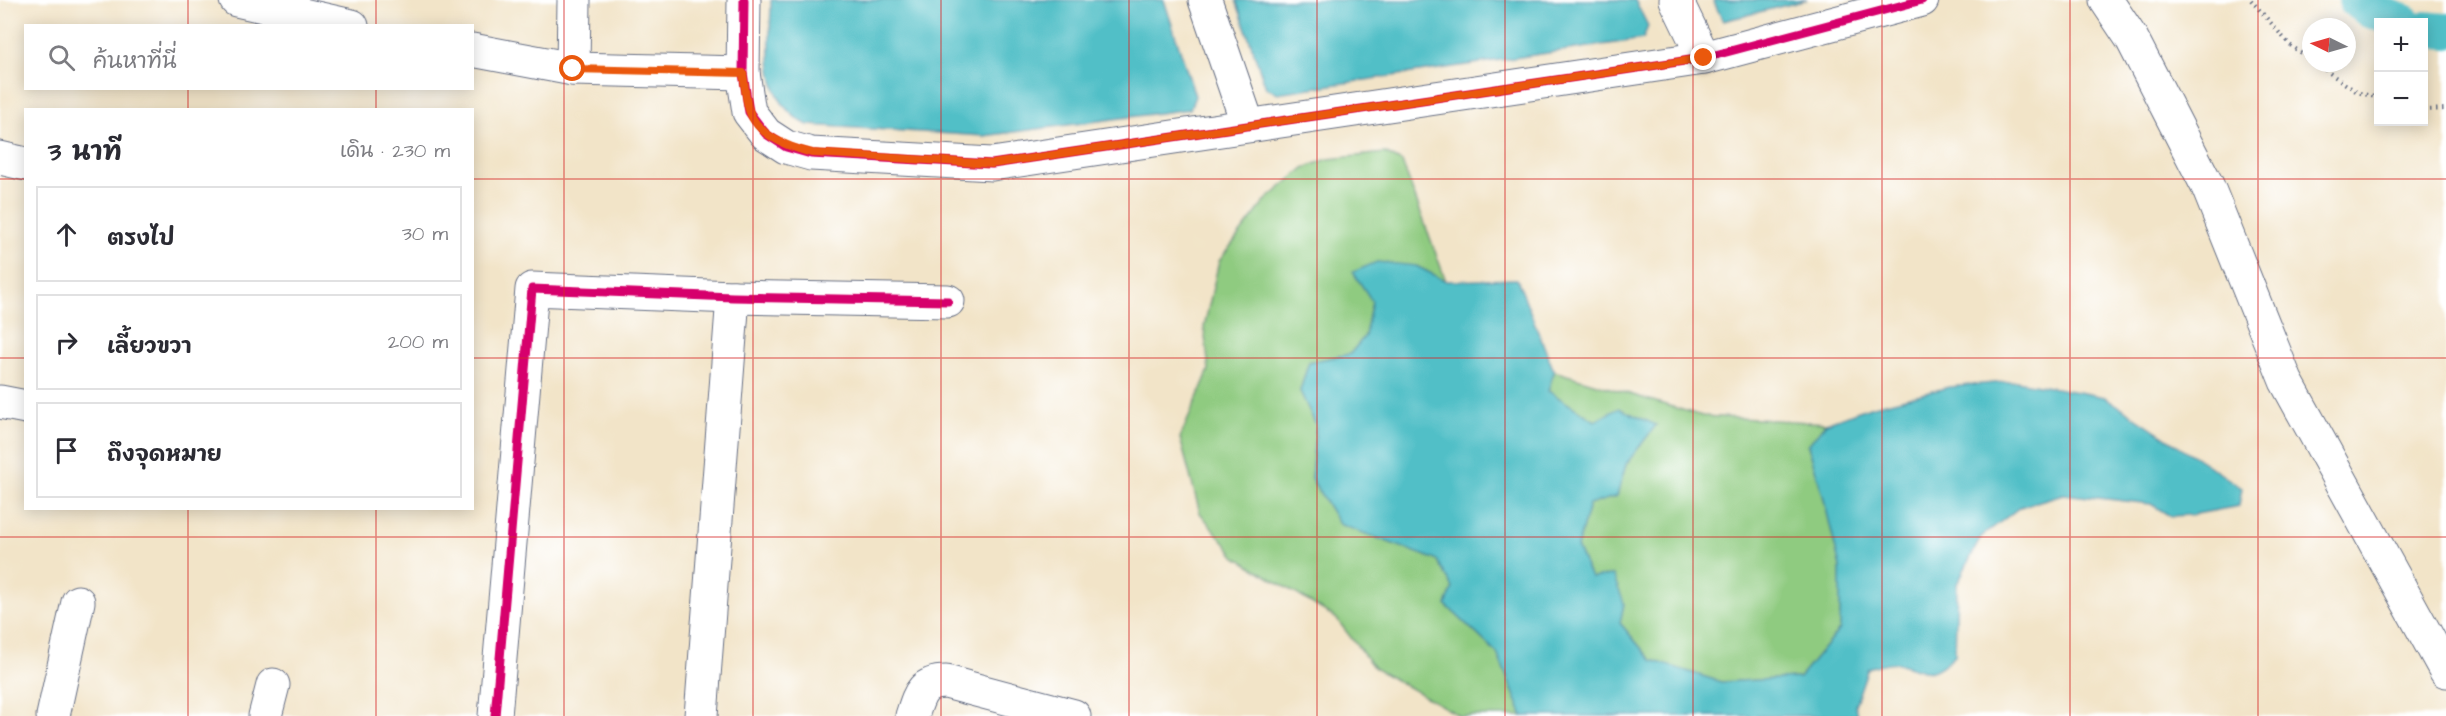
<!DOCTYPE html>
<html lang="th">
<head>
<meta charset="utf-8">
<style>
	:root { --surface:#fff; --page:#f2f2f3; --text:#2b2b33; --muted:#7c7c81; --line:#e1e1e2 }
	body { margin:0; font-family:"Architects Daughter","Playpen Sans Thai",sans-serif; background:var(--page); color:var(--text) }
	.controls { position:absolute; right:18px; top:18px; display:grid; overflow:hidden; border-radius:0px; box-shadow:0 3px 15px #0003 }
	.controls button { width:54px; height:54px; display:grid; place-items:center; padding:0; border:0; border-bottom:2px solid var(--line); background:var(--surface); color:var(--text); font:30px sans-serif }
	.compass { position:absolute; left:2302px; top:18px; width:54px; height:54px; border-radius:50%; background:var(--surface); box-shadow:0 3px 15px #0003; rotate:275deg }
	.stop { position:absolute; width:18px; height:18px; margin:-14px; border:4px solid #ea580c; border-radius:50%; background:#fff }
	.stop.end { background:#ea580c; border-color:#fff; box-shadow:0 2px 6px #0008 }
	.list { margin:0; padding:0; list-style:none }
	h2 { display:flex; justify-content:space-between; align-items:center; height:78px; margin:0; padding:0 24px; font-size:26px }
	h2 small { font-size:20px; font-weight:400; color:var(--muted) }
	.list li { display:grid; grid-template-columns:39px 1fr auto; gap:18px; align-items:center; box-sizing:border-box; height:96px; margin:0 12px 12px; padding:0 12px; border:2px solid var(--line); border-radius:0px }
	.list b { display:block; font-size:22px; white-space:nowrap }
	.list em { font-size:20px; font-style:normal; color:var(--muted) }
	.icon { flex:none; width:33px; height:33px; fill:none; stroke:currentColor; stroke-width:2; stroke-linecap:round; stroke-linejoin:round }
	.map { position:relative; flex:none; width:2446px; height:716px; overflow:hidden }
	.search { position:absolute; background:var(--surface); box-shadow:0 3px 15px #0003; left:24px; top:24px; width:450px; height:66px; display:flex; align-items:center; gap:15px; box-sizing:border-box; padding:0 21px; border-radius:0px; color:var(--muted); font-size:22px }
	.panel { position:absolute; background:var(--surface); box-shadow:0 3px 15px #0003; left:24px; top:108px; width:450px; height:402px; border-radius:0px }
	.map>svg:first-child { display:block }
	.green { fill:#8fcb80; stroke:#557d6f; stroke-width:1.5 }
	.water { fill:#51bfc7; stroke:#367792; stroke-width:1.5 }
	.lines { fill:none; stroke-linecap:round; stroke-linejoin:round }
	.canal { stroke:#51bfc7; stroke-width:36 }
	.minor-casing { stroke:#666e83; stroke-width:35 }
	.path { stroke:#666e83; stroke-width:4; stroke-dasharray:1.5 4.5; stroke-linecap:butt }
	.minor { stroke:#fff; stroke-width:33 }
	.cycleway-casing { stroke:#fff; stroke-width:13 }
	.cycleway { stroke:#d6006c; stroke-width:9 }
	.route { stroke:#ea580c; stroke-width:8 }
	.grid { fill:none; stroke:#d62828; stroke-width:1.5; stroke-opacity:0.55 }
</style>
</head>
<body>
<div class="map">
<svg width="2446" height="716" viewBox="0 0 2446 716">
	<rect width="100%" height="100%" fill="#fff"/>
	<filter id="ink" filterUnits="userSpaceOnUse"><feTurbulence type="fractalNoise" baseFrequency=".0167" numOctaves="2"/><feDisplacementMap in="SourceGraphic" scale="12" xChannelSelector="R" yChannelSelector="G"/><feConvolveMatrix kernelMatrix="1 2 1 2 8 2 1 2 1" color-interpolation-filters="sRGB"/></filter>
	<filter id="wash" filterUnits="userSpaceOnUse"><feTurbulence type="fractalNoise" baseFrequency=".008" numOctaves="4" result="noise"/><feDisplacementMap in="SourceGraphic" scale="24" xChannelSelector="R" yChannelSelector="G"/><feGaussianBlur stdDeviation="1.35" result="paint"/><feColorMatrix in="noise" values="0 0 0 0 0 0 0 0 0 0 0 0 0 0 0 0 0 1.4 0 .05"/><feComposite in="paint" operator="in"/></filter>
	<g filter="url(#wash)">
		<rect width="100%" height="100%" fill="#f2e4c8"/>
		<g class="green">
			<polygon points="1385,153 1402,162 1446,281 1416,266 1372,301 1365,336 1350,354 1309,362 1300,391 1316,425 1311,478 1339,524 1437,560 1453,588 1446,605 1497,653 1523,716 1460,716 1374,668 1336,618 1236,557 1200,513 1180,438 1209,370 1204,327 1219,261 1266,200 1304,168 1328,159"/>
			<polygon points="1554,371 1702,416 1826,423 1808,446 1823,495 1840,567 1840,629 1799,678 1721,682 1651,660 1620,623 1624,603 1591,579 1577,547 1589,505 1617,496 1626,464 1656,425 1595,421 1548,391"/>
		</g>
		<g class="water">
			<path d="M771 0H1164L1195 96 1190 109 984 136 808 125C759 102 771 45 771 0Z"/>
			<polygon points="1236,0 1635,0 1648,26 1643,39 1277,93 1266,88"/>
			<polygon points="1713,0 1807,0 1723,21"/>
			<path d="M1377 262 1416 266 1446 281 1517 279 1554 371 1548 391 1595 421 1619 408 1656 425 1626 464 1617 496 1589 505 1577 547 1591 578 1613 575 1624 603 1620 623 1651 660 1721 682 1799 678 1840 629V567L1823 495 1808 445 1826 423 1870 407 1949 387 2017 381 2105 397 2242 488 2239 506 2191 515 2170 516 2151 504 2063 494 2020 507 1981 537 1957 584 1955 655C1927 682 1926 669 1896 663 1888 661 1876 666 1868 668L1855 705 1857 716H1523L1497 653 1446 605 1453 588 1437 560 1339 524 1311 478 1316 425 1300 391 1309 362 1350 354 1365 336 1372 301 1353 272Z"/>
		</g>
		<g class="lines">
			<g class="canal">
				<polyline points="2356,0 2369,10 2405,22"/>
				<polyline points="2424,29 2446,31"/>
			</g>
		</g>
	</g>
	<g filter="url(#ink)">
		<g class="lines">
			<defs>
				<g id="minor">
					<polyline points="236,0 352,26"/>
					<polyline points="744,0 743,73 749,112 766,134 786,147 811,154 992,164 1704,58 1922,0"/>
					<polyline points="1205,0 1248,125"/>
					<polyline points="1676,0 1704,58"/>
					<polyline points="2106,0 2132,39 2208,187 2286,381 2446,671"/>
					<polyline points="472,50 573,69 743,73"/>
					<polyline points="573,69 574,0"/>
					<polyline points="0,158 26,164"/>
					<polyline points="0,402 26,407"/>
					<polyline points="53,716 78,602"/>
					<polyline points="265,716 273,685"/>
					<polyline points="495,716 532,289 733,297 948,301"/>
					<polyline points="701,716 733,297"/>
					<path d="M912 716C919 695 921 682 946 682L1074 716"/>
				</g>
			</defs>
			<use href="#minor" class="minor-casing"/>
			<g class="path">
				<polyline points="2251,0 2290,45 2311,60"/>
				<polyline points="2315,63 2357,92 2378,98"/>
				<polyline points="2424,110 2446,109"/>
			</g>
			<use href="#minor" class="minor"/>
			<defs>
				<g id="cycleway">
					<polyline points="744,0 743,73 749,112 766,134 786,147 811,154 992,164 1704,58 1922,0"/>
					<polyline points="495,716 532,289 733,297 948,301"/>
				</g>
			</defs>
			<use href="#cycleway" class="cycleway-casing"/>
			<use href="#cycleway" class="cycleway"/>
		</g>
	</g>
	<g class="lines" filter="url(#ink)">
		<path class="route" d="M573 69 743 73C745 85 745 98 749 110 757 136 788 147 812 153L992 164 1704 58"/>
	</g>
	<path class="grid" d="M188 0V26M376 0V26M564 0V716M753 0V716M941 0V716M1129 0V716M1317 0V716M1505 0V716M1693 0V716M1882 0V716M2070 0V716M2258 0V716M188 88V110M376 88V110M0 179H26M472 179H2446M0 358H26M472 358H2446M188 508V716M376 508V716M0 537H2446"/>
</svg>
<div class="controls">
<button>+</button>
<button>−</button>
</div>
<svg class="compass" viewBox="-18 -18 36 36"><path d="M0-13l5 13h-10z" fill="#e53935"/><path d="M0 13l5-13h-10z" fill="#7c7c81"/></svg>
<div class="stop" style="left:573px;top:69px"></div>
<div class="stop end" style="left:1704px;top:58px"></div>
<div class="search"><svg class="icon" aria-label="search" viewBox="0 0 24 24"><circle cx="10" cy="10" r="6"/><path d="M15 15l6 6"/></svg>ค้นหาที่นี่</div>
<section class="panel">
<h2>3 นาที<small>เดิน · 230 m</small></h2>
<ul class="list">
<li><svg class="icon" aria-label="ahead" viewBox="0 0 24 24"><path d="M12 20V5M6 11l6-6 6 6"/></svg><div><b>ตรงไป</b></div><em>30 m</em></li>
<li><svg class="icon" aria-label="right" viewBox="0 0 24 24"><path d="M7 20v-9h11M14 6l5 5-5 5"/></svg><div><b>เลี้ยวขวา</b></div><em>200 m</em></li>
<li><svg class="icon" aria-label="arrive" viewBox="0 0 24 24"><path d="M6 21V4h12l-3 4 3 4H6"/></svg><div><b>ถึงจุดหมาย</b></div></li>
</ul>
</section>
</div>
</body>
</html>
